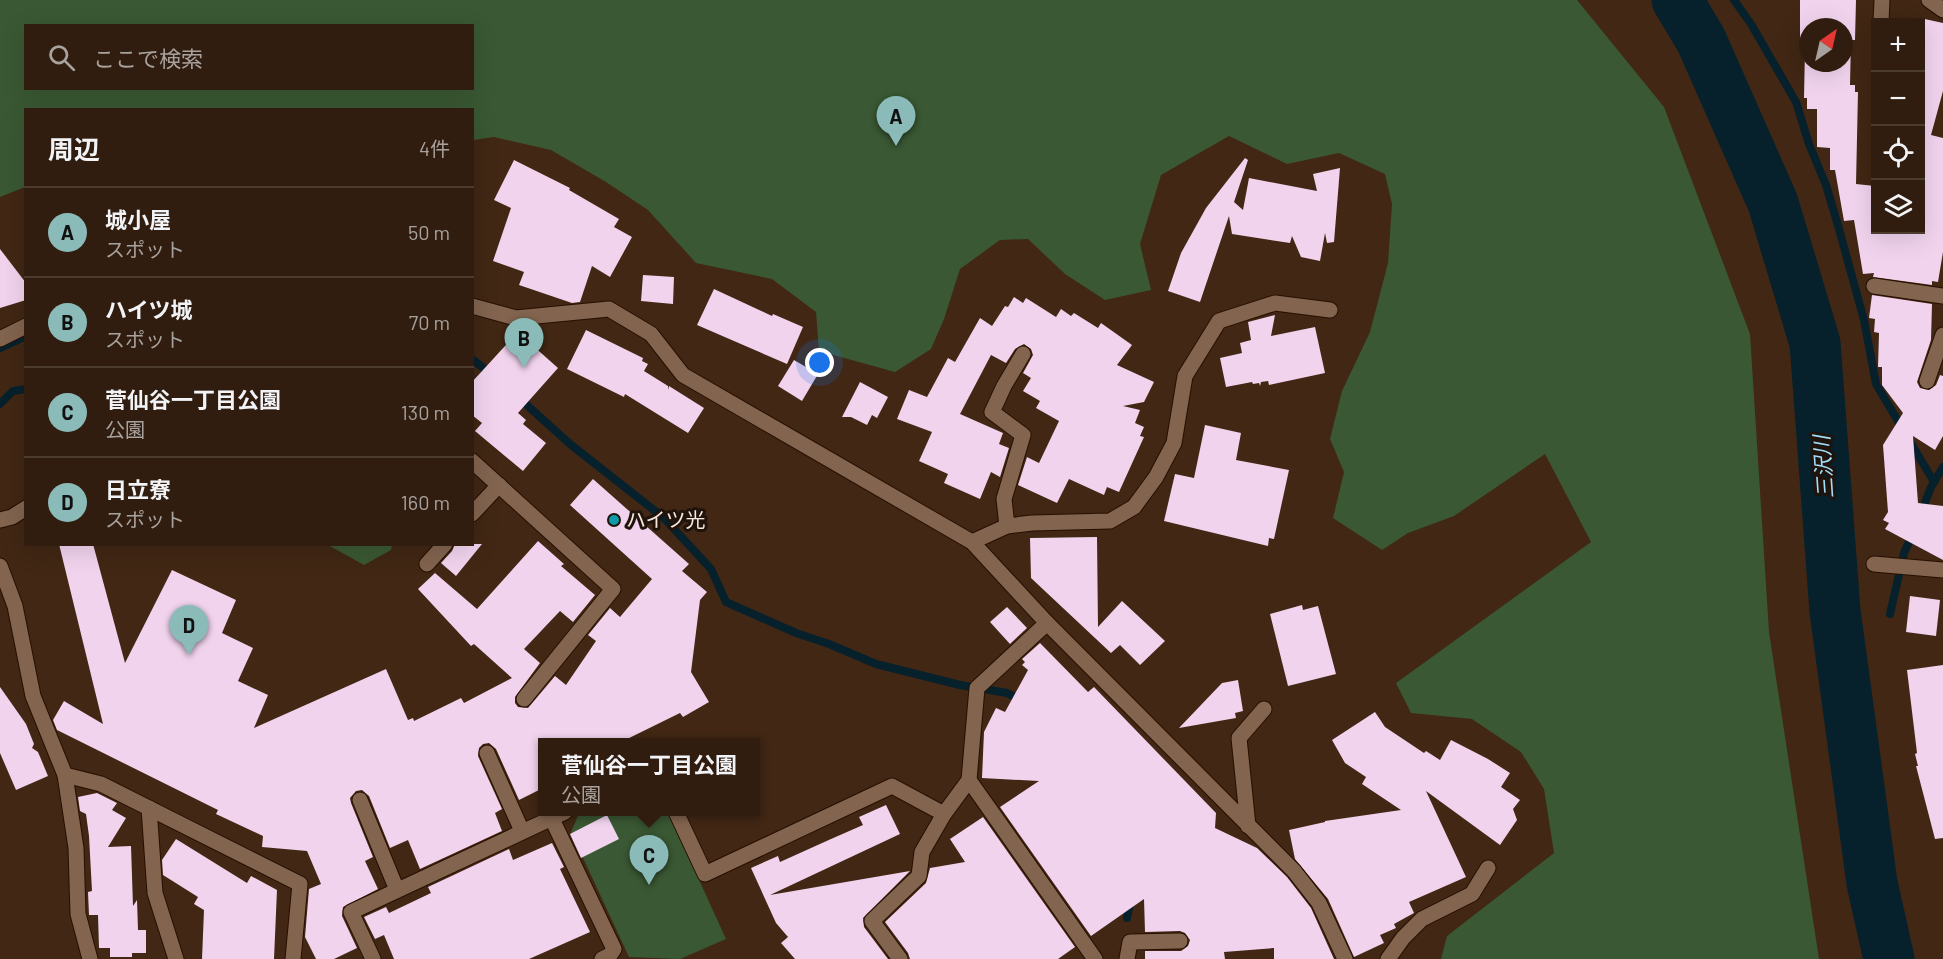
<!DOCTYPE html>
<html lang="ja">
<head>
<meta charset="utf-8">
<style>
	:root { --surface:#311d0f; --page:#392618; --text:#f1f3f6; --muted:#a8a29e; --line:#4c3b2f; --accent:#8bbbb9 }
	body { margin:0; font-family:Barlow,"Noto Sans JP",sans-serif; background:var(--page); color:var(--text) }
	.controls { position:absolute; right:18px; top:18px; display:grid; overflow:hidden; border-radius:0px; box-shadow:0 6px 24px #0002 }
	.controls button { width:54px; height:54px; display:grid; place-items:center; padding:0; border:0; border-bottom:2px solid var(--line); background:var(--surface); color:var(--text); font:30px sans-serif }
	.compass { position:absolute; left:1799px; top:18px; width:54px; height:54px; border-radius:50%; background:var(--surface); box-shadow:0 6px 24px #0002; rotate:34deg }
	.you { position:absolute; left:820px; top:363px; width:21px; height:21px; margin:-15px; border:4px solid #fff; border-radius:50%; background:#1a73e8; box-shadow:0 0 0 9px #1a73e833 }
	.badge { display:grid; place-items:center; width:39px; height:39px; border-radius:50%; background:var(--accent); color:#111; font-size:20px; font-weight:700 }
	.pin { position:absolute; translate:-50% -50px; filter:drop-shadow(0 2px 3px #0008) }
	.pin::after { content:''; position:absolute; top:32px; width:21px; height:18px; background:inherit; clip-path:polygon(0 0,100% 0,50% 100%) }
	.popup { position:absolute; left:538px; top:738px; width:222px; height:78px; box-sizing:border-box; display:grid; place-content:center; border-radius:0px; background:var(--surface); filter:drop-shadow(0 2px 4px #0005); font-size:20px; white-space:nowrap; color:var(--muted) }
	.popup b { font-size:22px; color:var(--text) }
	.popup::after { content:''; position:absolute; left:50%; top:100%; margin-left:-12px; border:12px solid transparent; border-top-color:var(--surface) }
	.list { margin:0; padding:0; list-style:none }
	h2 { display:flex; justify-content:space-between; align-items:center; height:78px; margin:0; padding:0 24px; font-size:26px }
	h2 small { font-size:20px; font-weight:400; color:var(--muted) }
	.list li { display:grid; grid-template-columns:39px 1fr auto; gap:18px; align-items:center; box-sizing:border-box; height:90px; padding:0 24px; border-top:2px solid var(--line) }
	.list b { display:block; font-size:22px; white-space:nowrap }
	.list p { margin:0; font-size:20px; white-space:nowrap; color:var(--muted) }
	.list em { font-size:20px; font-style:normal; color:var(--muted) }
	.icon { flex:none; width:33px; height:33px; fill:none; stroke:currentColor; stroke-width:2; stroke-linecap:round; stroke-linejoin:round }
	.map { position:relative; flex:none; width:1943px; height:959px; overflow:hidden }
	.search { position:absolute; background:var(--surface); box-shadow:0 6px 24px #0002; left:24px; top:24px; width:450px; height:66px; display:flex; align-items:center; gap:15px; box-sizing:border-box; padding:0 21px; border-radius:0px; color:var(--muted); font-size:22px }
	.panel { position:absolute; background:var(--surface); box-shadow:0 6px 24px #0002; left:24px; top:108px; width:450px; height:438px; border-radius:0px }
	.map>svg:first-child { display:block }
	.green { fill:#3a5833; fill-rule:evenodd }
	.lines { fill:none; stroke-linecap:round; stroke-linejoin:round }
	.stream { stroke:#07212c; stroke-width:8 }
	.river { stroke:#07212c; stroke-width:51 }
	.building { fill:#f1d3ee; fill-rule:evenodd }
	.minor-casing { stroke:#270f00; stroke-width:17 }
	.minor { stroke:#82644f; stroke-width:15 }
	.culture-dot { fill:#0f9aa8; stroke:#1f130b; stroke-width:2 }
	.labels { text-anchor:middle; stroke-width:6; stroke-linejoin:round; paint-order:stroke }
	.poi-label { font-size:20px; fill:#f9e8dc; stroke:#1f130b; text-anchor:start }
	.water-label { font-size:21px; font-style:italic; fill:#a0defb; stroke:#1f130b }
</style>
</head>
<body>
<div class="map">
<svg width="1943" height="959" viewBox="0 0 1943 959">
	<rect width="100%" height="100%" fill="#412714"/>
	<g class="green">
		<path d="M0 0H1577L1664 107 1750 334 1769 632 1819 959H1441L1447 936 1554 853 1544 789 1521 752 1472 719 1411 713 1396 683 1591 542 1545 454 1454 516 1408 533 1382 550 1333 518 1344 472 1330 439 1342 391 1370 332 1388 263 1392 204 1385 174 1339 153 1287 164 1229 136 1161 175 1140 244 1151 290 1105 300 1065 274 1028 239 1000 240 960 269 944 319 931 349 895 372 819 351 816 312 772 279 696 263 648 210 606 182 551 150 494 137 473 140 472 110H26L25 187 0 197ZM26 26H472V88H26Z"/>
		<polygon points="328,545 392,545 391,550 364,565"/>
		<polygon points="589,812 668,812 726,939 680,959 629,957 571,832 578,816"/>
	</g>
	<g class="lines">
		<g class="stream">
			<polyline points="1734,0 1751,24 1796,102 1809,144 1826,185 1839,229 1864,320 1876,384 1934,482"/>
			<polyline points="0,348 26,336"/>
			<polyline points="472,359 491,374"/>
			<polyline points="519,398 570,444 664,518 711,569 726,602 796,633 829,644 876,664 960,685 1007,693 1022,701"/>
			<polyline points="0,404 13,391 26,389"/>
			<polyline points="1921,513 1931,487 1943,467"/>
			<polyline points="1890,614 1904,553 1913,533"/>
			<polyline points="1127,918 1131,899"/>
		</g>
		<polyline class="river" points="1677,0 1701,40 1773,203 1815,343 1835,611 1872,883 1889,959"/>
	</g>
	<g class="building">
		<path d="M1800 0H1856L1855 40H1851L1850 85H1855V92H1858L1856 184 1875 186V230H1920V18L1943 23V91L1931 135 1943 138V252L1938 282 1932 281V285L1873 277 1874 273 1863 274 1854 220 1844 221 1835 170H1830V148L1817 147V109H1807V98H1804L1805 48H1800ZM1808 27H1844V63H1808Z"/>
		<polygon points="1245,158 1248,160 1234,202 1243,210 1249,178 1317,191 1313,174 1340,168 1334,242 1327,243 1325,233 1320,261 1301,257 1292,236 1290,243 1232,234 1229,216 1200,302 1168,291 1181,253 1206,208"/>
		<polygon points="514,160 570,188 569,190 619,219 614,227 632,237 610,277 592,266 580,302 572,303 519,285 524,272 493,261 511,208 494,200"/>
		<polygon points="0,249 26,283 26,300 0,308"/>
		<polygon points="643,275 674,277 673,304 641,301"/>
		<polygon points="714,289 772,316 773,314 803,327 787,364 697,325"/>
		<polygon points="1872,295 1932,304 1931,340 1917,382 1920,388 1929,390 1936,385 1940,375 1943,376 1943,436 1935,450 1913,436 1918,503 1943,506 1943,560 1885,529 1889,523 1883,520 1888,512 1883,445 1903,413 1882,385 1882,367 1878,367 1879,333 1874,332 1875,319 1869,318"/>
		<polygon points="1014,297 1023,303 1026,298 1056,317 1061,309 1071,316 1074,313 1098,328 1101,323 1132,345 1117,365 1154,382 1144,402 1123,406 1140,410 1135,423 1144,427 1140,436 1144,437 1119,492 1107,487 1104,495 1069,479 1057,503 1018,485 1027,457 1039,463 1059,421 1036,408 1040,401 1023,391 1031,378 1023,373 1033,355 1031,349 1024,344 1015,349 1006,363 991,355 960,414 1003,433 999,444 1009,448 1000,477 991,472 980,499 944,483 948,474 919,461 932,432 897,419 909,390 927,397 948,358 955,362 980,318 992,326 1005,306 1008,307"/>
		<polygon points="1275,315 1271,336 1315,327 1325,373 1269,385 1268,381 1261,382 1260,386 1259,383 1253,384 1252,382 1226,387 1220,358 1242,353 1240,343 1251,340 1248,322"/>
		<polygon points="586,330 643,358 642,361 648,364 644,371 668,386 668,390 669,386 704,408 688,433 625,394 624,397 567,369"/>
		<polygon points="514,336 527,349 531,344 558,368 518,413 526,420 523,424 546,443 523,471 475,431 482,423 472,415 472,382"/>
		<polygon points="794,360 818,374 802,401 778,386"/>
		<polygon points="860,382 888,397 877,418 872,415 867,425 851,417 842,417"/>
		<polygon points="1205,425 1241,433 1236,460 1289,470 1274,539 1269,538 1268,546 1164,521 1175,474 1194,478"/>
		<polygon points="593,479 689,564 682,571 707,592 700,600 691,672 709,702 683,717 680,713 621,742 543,742 543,788 519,800 496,749 489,743 483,744 479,748 478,756 502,809 495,813 502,831 420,869 408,840 390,848 369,796 362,790 356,791 350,798 351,803 373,857 365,861 378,889 343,907 342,916 357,948 334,959 316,959 305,937 309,889 321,884 307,851 262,847 263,836 216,814 218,810 57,730 53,720 64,701 103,724 59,544 93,544 125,663 172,570 236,600 222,633 253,648 238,681 268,695 254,728 386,669 408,720 413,718 414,721 461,698 464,703 512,678 474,644 471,646 418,589 435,573 477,609 538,541 564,564 561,566 595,595 573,622 560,611 524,649 540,663 515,697 515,703 518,707 528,708 555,676 566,685 596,641 588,635 610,608 620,617 652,579 570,505"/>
		<polygon points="1097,537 1098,627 1122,601 1165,641 1140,665 1120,645 1111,653 1031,578 1030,538"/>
		<polygon points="455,544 482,544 456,576 441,563 452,551"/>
		<polygon points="1910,596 1940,600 1936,636 1906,632"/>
		<polygon points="1302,605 1303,610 1318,606 1336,674 1288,686 1270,614"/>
		<polygon points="1007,607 1027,628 1010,644 990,622"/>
		<polygon points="1040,643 1088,692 1094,687 1216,813 1215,828 1257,848 1287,877 1311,908 1334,959 1274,959 1274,948 1224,952 1225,959 1145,959 1145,951 1181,951 1188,946 1190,940 1185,933 1180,931 1145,932 1144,899 1091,936 1000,807 1039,781 982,778 984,732 996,708 1005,712 1028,670 1022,665 1025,662 1022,659"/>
		<polygon points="1943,665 1943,838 1935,839 1916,766 1918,766 1915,754 1917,753 1907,670"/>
		<polygon points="1238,680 1243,711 1235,713 1236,718 1179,728 1222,683"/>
		<polygon points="0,687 26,724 34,744 32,748 38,752 48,776 16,790 0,753"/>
		<polygon points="1375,712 1385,727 1424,753 1426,751 1440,760 1451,740 1488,759 1510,773 1501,787 1520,800 1513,809 1517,820 1500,845 1426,791 1466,877 1409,902 1414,913 1394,924 1396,928 1380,935 1384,943 1354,957 1328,899 1295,859 1289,830 1325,822 1325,821 1401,810 1362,784 1366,777 1345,763 1332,740"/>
		<polygon points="97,793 117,803 112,810 126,818 108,847 131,846 133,906 137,900 138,930 146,930 146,953 132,953 132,957 110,957 110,948 99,948 98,915 89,915 88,892 92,891 89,836 86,814 80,811 78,797"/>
		<polygon points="886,805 900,834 770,895 910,871 863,918 864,927 888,959 795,959 781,943 788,937 776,923 751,868 778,856 780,862 831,839 863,825 859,817"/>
		<polygon points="607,815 619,839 581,858 570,834"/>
		<polygon points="983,817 1075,947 1058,959 910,959 908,953 885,922 926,883 930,868 965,862 950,839"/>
		<polygon points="176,839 247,883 251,876 277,890 274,959 202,959 204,910 194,904 198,897 163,875 162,860"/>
		<polygon points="552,843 564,867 560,869 590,932 529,959 394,959 384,935 375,939 364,917 386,907 389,913 431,893 428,887 509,849 513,860"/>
	</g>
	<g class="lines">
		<defs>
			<g id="minor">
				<polyline points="1929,0 1943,10"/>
				<polyline points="1881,22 1882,0"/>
				<polyline points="1874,286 1943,296"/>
				<polyline points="472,306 516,318 609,309 651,334 683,375 972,542 1047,623 1294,871 1319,903 1345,959"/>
				<polyline points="0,339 26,326"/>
				<polyline points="1927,381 1943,335"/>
				<polyline points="472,461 613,589 524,699"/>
				<polyline points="472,514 499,485"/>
				<polyline points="0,520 12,517 26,508"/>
				<polyline points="1007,526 1004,499 1023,435 992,412 1004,386 1023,354"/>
				<polyline points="972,542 1007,526 1032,523 1110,521 1134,507 1156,477 1174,443 1185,376 1219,321 1275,303 1330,310"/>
				<polyline points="427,564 445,544"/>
				<polyline points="1874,564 1943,570"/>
				<polyline points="0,566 15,606 33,696 65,775 101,784 300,884 293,959"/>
				<polyline points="487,753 522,831"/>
				<polyline points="65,775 76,848 78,914 90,959"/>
				<polyline points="969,780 1095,959"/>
				<polyline points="360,800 397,890"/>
				<polyline points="149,808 155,893 176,959"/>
				<polyline points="676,812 705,874 892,786 944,814"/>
				<polyline points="551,817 614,949 610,955 602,959"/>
				<polyline points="1248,826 1239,738 1264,709"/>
				<polyline points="373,959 351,912 565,812"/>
				<polyline points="900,959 872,921 919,876 922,852 944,814 969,780 977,688 1047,623"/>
				<polyline points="1127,959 1130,942 1180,941"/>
				<polyline points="1388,959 1403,938 1422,919 1472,894 1488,868"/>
			</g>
		</defs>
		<use href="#minor" class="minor-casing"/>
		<use href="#minor" class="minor"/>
	</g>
	<circle class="culture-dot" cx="614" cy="520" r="6"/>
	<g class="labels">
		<g class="poi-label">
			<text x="626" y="527">ハイツ光</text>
		</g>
		<g class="water-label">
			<text transform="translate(1824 467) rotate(-94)" y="7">三沢川</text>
		</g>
	</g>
</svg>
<div class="controls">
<button>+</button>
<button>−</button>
<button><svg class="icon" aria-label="locate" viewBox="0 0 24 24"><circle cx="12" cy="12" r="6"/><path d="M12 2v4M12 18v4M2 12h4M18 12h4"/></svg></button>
<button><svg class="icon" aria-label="layers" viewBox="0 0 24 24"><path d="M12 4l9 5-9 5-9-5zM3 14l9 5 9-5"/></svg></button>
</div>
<svg class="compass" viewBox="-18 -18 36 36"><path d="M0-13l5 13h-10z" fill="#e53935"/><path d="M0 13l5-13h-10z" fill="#a8a29e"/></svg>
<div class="you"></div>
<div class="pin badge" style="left:896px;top:146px">A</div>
<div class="pin badge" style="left:524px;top:368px">B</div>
<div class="pin badge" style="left:649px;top:885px">C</div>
<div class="popup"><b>菅仙谷一丁目公園</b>公園</div>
<div class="pin badge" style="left:189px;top:655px">D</div>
<div class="search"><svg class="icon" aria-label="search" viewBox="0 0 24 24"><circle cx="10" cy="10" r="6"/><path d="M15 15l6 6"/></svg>ここで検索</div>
<section class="panel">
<h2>周辺<small>4件</small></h2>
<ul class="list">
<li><span class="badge">A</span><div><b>城小屋</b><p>スポット</p></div><em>50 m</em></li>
<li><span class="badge">B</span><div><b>ハイツ城</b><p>スポット</p></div><em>70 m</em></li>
<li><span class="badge">C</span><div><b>菅仙谷一丁目公園</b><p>公園</p></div><em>130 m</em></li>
<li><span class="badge">D</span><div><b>日立寮</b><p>スポット</p></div><em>160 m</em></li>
</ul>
</section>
</div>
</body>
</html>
